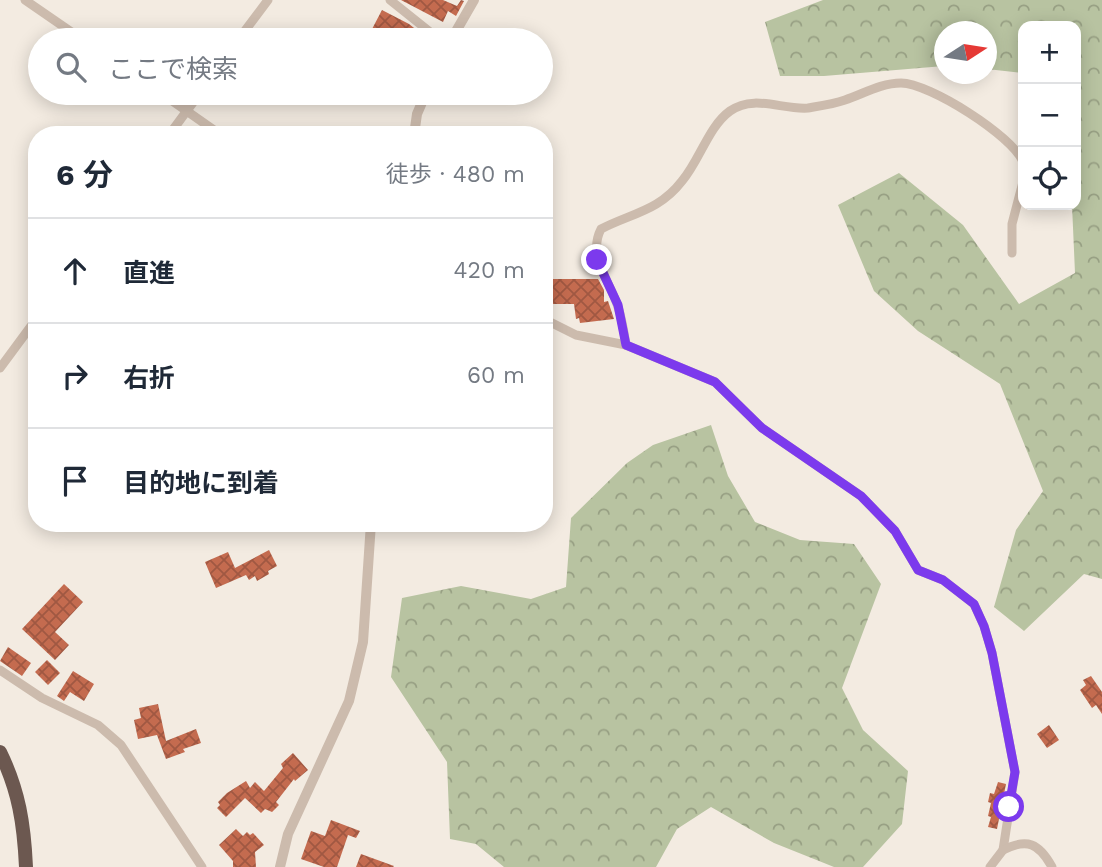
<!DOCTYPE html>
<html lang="ja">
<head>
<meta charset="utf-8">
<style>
	:root { --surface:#fff; --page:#f2f2f3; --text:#1f2937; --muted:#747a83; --line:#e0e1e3 }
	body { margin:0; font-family:"Work Sans","Noto Sans JP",sans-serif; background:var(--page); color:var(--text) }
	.controls { position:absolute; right:21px; top:21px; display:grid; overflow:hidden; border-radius:14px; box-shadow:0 4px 18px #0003 }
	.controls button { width:63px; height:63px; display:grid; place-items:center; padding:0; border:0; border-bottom:2px solid var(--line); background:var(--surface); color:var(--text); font:35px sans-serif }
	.compass { position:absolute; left:934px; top:21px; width:63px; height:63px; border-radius:50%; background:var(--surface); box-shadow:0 4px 18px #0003; rotate:78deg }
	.stop { position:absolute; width:21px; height:21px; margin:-16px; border:5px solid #7c3aed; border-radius:50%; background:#fff }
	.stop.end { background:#7c3aed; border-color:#fff; box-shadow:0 2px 7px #0008 }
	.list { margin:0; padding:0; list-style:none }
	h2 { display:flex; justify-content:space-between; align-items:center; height:91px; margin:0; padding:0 28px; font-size:30px }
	h2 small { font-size:23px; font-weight:400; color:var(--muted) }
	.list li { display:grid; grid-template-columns:46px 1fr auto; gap:21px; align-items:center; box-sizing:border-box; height:105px; padding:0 28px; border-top:2px solid var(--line) }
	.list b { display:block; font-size:26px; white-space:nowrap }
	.list em { font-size:23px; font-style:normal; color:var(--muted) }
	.icon { flex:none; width:38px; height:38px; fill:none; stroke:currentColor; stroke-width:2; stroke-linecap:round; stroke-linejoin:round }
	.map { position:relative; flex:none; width:1102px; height:867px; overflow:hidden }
	.search { position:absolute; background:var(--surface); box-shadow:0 4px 18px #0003; left:28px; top:28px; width:525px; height:77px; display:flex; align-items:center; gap:18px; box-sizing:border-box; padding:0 24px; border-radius:38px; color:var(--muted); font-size:26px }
	.panel { position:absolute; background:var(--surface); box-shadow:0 4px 18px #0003; left:28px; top:126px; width:525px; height:406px; border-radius:28px }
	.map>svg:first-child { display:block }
	.forest { fill:url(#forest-crowns) }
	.building { fill:url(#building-cross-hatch) }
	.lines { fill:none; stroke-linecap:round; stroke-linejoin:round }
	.minor { stroke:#ccbbad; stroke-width:9 }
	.tertiary { stroke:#ccbbad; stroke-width:10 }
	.trunk { stroke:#6c5850; stroke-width:14 }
	.route { stroke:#7c3aed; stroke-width:9 }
</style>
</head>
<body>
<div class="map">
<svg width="1102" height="867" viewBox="0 0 1102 867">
	<defs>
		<pattern id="forest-crowns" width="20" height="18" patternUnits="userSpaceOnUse" patternTransform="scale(1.75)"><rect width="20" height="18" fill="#b8c3a1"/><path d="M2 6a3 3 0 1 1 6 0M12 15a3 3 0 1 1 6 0" fill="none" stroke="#979f83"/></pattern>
		<pattern id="building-cross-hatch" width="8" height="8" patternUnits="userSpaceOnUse" patternTransform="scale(1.75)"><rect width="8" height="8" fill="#c46b4f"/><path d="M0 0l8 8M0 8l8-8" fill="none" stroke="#a05842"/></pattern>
	</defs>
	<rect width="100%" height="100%" fill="#f3ebe1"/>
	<g class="forest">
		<polygon points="823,0 1102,0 1102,579 1084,574 1024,631 994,607 1016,530 1043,491 1000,384 918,331 874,291 838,205 899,173 963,225 1019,304 1075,273 1072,205 1076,205 1076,26 1023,26 1023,73 987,69 986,32 944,32 944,66 824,76 780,76 765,22"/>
		<polygon points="711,425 728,476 755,522 800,540 854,544 881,584 842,688 863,730 908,771 902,824 863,867 834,867 774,843 711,807 677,829 656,867 504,867 476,844 450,839 447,762 391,677 402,598 461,586 531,599 566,587 571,518 627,463 653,445"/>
	</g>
	<g class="building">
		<polygon points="401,0 443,0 457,6 461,0 464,1 456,16 448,11 443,22"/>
		<polygon points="382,10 409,24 428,39 399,40 382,31 379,35 371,31"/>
		<polygon points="549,279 598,279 604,290 604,302 608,301 614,319 580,323 579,318 576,319 574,304 549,304"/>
		<polygon points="269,550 277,566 268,571 269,574 257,581 255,576 249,580 246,575 216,588 205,562 228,552 235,568"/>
		<polygon points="64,584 83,602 55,632 69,645 55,660 22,629"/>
		<polygon points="8,647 31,663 22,676 0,661"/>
		<polygon points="47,660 60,673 48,685 35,672"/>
		<polygon points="73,671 94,684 84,701 70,692 64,701 57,696"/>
		<polygon points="1091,676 1102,692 1102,714 1096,705 1092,708 1080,690 1086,685 1083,680"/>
		<polygon points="158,704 166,741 196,729 201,743 183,749 185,752 166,759 157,735 138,739 134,720 141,718 139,708"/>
		<polygon points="1049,725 1059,740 1047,748 1037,734"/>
		<polygon points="293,753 308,770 295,781 294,779 276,802 279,805 272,812 265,809 261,813 245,798 226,817 217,808 220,805 218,802 227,793 246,781 250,788 255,782 264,791 283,768 281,764"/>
		<polygon points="998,782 1006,784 997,829 988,827 991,817 988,816 991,803 988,802 990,793 994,794"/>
		<polygon points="331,820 360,831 356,838 348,835 337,867 324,867 301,859 311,831 325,836"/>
		<polygon points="236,829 243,836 247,832 250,835 253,833 264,845 255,852 256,867 233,867 233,861 219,845"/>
		<polygon points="361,854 394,866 393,867 356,867"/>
	</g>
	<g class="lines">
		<g class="minor">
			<polyline points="25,0 83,40"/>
			<polyline points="390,0 440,40"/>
			<polyline points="238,40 268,0"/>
			<polyline points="161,93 221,135"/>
			<polyline points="169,135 200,93"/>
			<polyline points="1012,253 1012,224 1023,182"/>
			<polyline points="544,319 576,335 626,345 715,382 762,428 861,496 895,531 918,570 943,580 974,604 984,626 992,653 1015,772 1003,850 990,867"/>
			<path d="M626 345C624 332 622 319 618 307 610 281 587 256 601 229 632 213 659 211 682 181 700 160 708 127 730 111 754 94 782 110 808 108 820 106 834 104 845 100 863 94 881 83 901 83 929 83 1013 136 1023 162"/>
			<polyline points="0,368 37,318"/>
			<polyline points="0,670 42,698 98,725 121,745 202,867"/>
			<path d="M1003 850C1027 838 1039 843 1052 867"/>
		</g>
		<g class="tertiary">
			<polyline points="451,40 474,0"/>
			<polyline points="414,135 417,114 426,93"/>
			<polyline points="280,867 288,834 349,701 363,642 371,523"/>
		</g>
		<path class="trunk" d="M0 752C19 791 24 824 26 867"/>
	</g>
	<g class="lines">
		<polyline class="route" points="597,260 618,305 626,345 715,382 762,428 861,496 895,531 918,570 943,580 974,604 984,626 992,653 1015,772 1009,807"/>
	</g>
</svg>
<div class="controls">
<button>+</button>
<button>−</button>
<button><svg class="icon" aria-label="locate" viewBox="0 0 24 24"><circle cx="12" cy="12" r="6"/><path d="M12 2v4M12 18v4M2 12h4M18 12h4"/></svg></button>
</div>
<svg class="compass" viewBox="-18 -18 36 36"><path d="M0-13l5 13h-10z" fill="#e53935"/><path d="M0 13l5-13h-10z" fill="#747a83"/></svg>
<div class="stop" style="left:1009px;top:807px"></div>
<div class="stop end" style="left:597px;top:260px"></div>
<div class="search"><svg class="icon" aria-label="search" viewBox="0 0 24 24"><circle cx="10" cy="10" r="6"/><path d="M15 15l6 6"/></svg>ここで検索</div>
<section class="panel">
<h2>6 分<small>徒歩 · 480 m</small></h2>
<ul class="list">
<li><svg class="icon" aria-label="ahead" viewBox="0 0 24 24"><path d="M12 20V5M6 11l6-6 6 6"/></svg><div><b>直進</b></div><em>420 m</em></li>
<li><svg class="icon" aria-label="right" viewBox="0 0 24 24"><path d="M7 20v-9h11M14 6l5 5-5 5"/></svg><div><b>右折</b></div><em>60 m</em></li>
<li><svg class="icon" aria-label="arrive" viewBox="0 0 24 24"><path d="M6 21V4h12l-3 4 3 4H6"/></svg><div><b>目的地に到着</b></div></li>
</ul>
</section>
</div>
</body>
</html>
